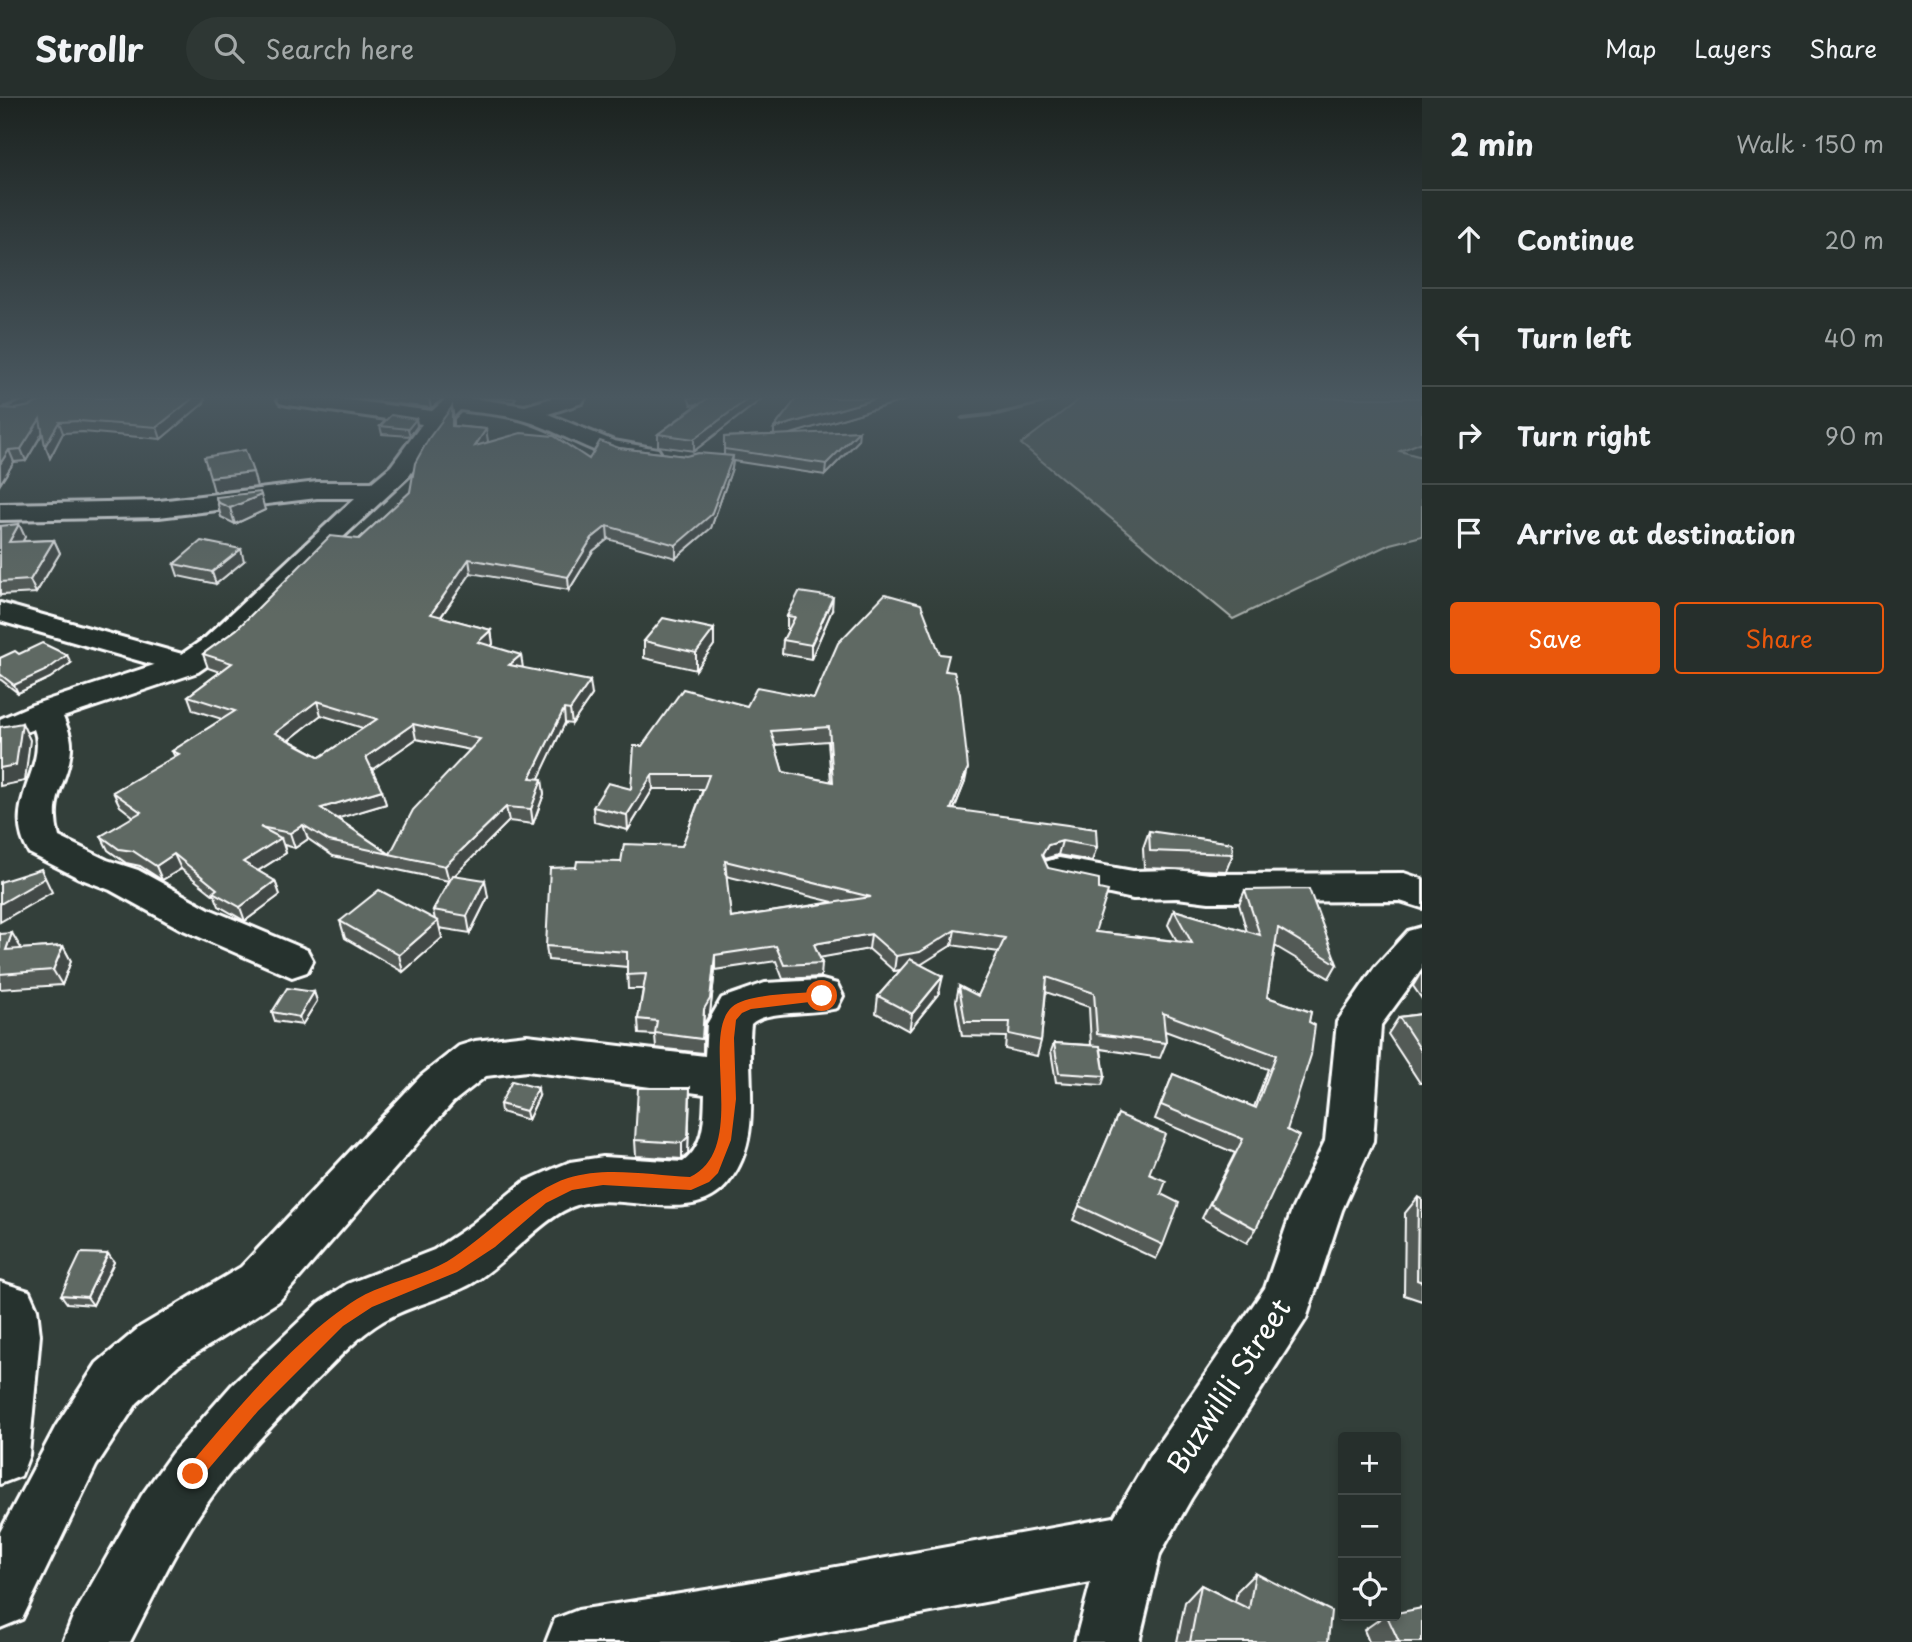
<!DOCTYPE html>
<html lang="en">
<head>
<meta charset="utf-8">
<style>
	:root { --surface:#262f2c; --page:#2e3734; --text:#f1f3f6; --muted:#a4a9a9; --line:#424a48; --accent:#ea580c }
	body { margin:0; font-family:"Playpen Sans",sans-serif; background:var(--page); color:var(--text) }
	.controls { position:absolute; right:21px; bottom:21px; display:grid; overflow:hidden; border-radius:7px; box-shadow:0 4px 10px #0003 }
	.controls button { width:63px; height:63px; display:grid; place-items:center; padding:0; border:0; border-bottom:2px solid var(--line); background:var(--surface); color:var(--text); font:35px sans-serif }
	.stop { position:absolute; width:21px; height:21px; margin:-16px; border:5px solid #ea580c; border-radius:50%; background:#fff }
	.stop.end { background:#ea580c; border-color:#fff; box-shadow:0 2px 7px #0008 }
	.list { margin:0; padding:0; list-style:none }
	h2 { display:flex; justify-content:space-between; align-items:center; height:91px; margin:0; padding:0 28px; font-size:30px }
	h2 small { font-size:23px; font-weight:400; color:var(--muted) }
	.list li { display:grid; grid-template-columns:46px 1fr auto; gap:21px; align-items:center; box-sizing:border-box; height:98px; padding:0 28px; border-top:2px solid var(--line) }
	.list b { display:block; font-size:26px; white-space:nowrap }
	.list em { font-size:23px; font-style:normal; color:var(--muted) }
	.actions { display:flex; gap:14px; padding:21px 28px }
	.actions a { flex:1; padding:16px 0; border:2px solid var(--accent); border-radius:7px; text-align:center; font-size:24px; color:var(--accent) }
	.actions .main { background:var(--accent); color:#fff }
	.icon { flex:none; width:38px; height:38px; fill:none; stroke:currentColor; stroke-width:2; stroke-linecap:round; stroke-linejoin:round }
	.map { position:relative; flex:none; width:1422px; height:1544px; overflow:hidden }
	header { display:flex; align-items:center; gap:42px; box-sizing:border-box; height:98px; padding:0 35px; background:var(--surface); border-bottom:2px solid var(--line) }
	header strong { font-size:33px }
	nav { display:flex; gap:38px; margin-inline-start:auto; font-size:24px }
	.search { width:490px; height:63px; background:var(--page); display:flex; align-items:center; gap:18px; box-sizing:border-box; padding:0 24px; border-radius:38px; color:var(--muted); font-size:26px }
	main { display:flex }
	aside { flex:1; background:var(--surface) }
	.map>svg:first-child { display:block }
	.green { fill:#4d5853; stroke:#a6aca9; stroke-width:2 }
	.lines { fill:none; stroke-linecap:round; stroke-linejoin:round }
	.stream { fill:#abb0ae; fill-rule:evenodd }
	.minor-casing { stroke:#fff; stroke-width:6 }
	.minor { fill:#26332d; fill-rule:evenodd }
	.wall { fill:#525a56; stroke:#fff; stroke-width:2; fill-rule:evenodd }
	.shaded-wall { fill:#424a46; stroke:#fff; stroke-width:2 }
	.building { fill:#5f6964; stroke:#fff; stroke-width:2; fill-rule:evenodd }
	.route { fill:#ea580c }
	.labels { text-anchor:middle; stroke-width:5; stroke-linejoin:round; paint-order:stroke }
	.near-street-label { font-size:28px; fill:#fff; stroke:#26332d }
</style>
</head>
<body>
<header>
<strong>Strollr</strong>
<div class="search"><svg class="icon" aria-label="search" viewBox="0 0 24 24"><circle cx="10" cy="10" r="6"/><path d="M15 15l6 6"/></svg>Search here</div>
<nav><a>Map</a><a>Layers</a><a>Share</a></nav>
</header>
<main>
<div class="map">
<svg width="1422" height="1544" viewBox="0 0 1422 1544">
	<rect width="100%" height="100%" fill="#333f3a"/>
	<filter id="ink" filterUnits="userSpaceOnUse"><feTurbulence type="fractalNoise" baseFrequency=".0143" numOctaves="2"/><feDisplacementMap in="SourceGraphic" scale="14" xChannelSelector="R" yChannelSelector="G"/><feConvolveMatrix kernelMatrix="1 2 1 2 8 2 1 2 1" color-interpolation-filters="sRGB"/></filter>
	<g filter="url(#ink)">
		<polygon class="green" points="1081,300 1422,300 1422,344 1400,353 1422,359 1422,438 1390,446 1233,521 1021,346"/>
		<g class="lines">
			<polygon class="stream" points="1060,300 1068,300 997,318 962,322 959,320 962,318 997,314"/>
			<defs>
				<g id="minor">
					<path d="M32 300H62L59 305C43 312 24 324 7 320L3 315 7 310Z"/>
					<path d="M277 300H334L432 313 447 300H471L525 308 552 300H585L582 305 548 316 614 343 658 351 661 356 658 361C611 373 562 331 519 321 500 316 479 315 460 312L447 325 409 378 328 453 227 554 198 574 63 619C67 629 72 639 71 651 69 683 48 699 59 739L107 762 138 772 209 811 307 852 313 863 307 874 292 879 181 831 110 792 79 780 29 755C0 706 49 669 34 631L0 643V621L32 607 154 567 0 523V505L182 556 205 540 355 400H317L159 419 0 422V406L159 403 317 384H372L391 368 422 326 288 307 280 305Z"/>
					<polygon points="1059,760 1133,773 1177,772 1209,776 1404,775 1422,781 1422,810 1400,803 1209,804 1177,800 1133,801 1045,782 1040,773 1045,764"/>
					<polygon points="1422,829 1422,871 1381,927 1373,1043 1342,1112 1306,1221 1191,1401 1160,1456 1139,1544 1075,1544 1091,1484 772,1544 546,1544 555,1521 578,1512 725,1489 1114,1419 1149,1359 1265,1190 1292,1112 1325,1043 1337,924 1375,869 1408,833"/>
					<path d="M822 882 837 886 843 898 837 910C814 917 766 911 751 926 745 978 765 1040 728 1085 692 1130 624 1092 577 1107 545 1116 504 1167 471 1186 444 1201 410 1207 383 1223 356 1239 335 1264 312 1286 266 1333 217 1383 184 1441 164 1474 148 1510 130 1544H63L72 1521 142 1397 172 1355 232 1287 319 1205 347 1186 434 1152 471 1127 524 1084 553 1071 570 1064 603 1059 683 1064C705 1047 704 1022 705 996L527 973 486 978 453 1004 279 1203 178 1267 137 1305 96 1368 22 1521 0 1530V1434L56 1328 97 1265 140 1229 241 1169 421 978 459 948 475 943 527 937 705 958 707 926 722 900 765 885Z"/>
					<polygon points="0,1184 29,1193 37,1211 40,1237 29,1357 21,1378 0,1386"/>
				</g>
			</defs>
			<use href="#minor" class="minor-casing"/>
			<use href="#minor" class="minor"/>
		</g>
		<g class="wall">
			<polygon points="0,300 5,308 4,310 16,311 30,308 48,300 205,300 204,305 161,341 83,334 63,335 50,360 43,335 26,363 14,364 0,386"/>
			<polygon points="350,300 444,300 431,310"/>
			<polygon points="486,300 516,300 513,304"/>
			<polygon points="688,300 763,300 694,353 658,348 658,336 698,306 691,307"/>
			<path d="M797 300H906V302L790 336 858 343 825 377 733 363 732 370 711 430 676 460 608 441 593 453 569 492 471 475 441 519 491 532 493 546 491 548 523 570 592 597 572 626 565 625 538 681 544 696 533 726 509 723 454 777 488 799 470 835 439 830 442 840 403 874 345 840 340 823 435 822 433 812 450 781 449 783 333 758 308 741 295 750 284 747 286 755 258 773 275 783 280 797 245 823 219 808 215 798 181 771 162 782 140 768 126 765 108 752 101 738 134 719 120 708 113 694 175 659 172 653 222 621 193 612 188 598 220 574 208 570 203 556 359 441 410 394 452 309 454 328 486 331 487 344 589 361 619 350 686 358 724 357V339L774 337V330ZM321 617 363 630 320 659 289 642ZM416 641 470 652 390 756 337 720 386 706 372 671Z"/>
			<polygon points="416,321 417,328 410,338 382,336 380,328"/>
			<polygon points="216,399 265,412 235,426 221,419"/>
			<polygon points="0,428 25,439 22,443 54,442 60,455 36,495 1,497 0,498"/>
			<polygon points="244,463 216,486 178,478 174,466"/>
			<polygon points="832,512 811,561 782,556 783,542 789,531 787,531 787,518"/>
			<polygon points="714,531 714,547 696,572 644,560 644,543"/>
			<polygon points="19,556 71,565 50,580 18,595 0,581 0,560"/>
			<path d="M947 573 965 684 954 712 1097 749 1092 763 1058 757 1044 762 1048 770 1095 834 1177 843 1168 827 1174 812 1247 834 1239 806 1245 792 1337 866 1329 880 1275 848 1267 899 1311 914 1256 1131 1247 1145 1202 1120 1235 1055 1155 1021 1173 976 1254 1009 1268 971 1165 933 1166 945 1160 960 1101 951 1105 978 1102 987 1056 984 1051 953 1054 945 1091 947 1089 909 1046 894 1041 943 1037 958 1005 951 1006 939 962 938 956 903 959 888 978 898 999 854 952 847 920 866 939 895 909 933 876 915 878 898 901 872 894 873 869 851 820 859 822 865 821 879 783 881 776 863 715 872 710 915 704 926 703 955 656 950 655 937 639 936 638 921 643 891H628L627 869 548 862 546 848 576 769 621 764 682 748 703 691H653L628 732 594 724 593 709 631 691 642 648 747 608 814 600ZM828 643 831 684 783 674 775 647ZM726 778 833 804 731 820Z"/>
			<polygon points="1149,733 1233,756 1226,773 1144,770 1143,750"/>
			<polygon points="0,836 20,851 63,848 71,863 62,887 0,891"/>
			<polygon points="1422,873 1422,901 1413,888"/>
			<polygon points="314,894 317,903 302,927 275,923 272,914"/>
			<polygon points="1422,916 1422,985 1420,985 1388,936 1399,919"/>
			<polygon points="690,990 688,1056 682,1061 636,1058 635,1042"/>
			<polygon points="539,998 528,1022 501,1014 500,1006"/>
			<polygon points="1118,1016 1161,1096 1163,1147 1156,1161 1073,1122"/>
			<polygon points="1418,1099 1422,1101 1422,1203 1404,1197 1405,1115"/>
			<polygon points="108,1156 114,1164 93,1207 67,1205 61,1197"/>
			<polygon points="1255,1475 1328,1544 1177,1544 1185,1504 1201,1487 1235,1504 1237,1493"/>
			<polygon points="1384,1518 1396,1518 1422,1544 1369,1544 1364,1532"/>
		</g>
		<g class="shaded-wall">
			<polygon points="0,300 26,300 5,308 0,315"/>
			<polygon points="193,300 205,300 204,305 161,341 157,329"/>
			<polygon points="429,300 444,300 431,310"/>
			<polygon points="749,300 763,300 694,353 694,341"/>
			<polygon points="879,300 906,300 906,302 774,341 774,330"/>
			<polygon points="452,309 454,321 454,340 452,328"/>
			<polygon points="40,321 44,332 26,363 21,351"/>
			<polygon points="416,321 417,328 410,338 408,331"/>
			<polygon points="59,324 63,335 50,360 45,348"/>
			<polygon points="486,331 488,343 477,360 475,348"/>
			<polygon points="859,333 858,343 825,377 826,366"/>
			<polygon points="9,352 14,364 0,386 0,366"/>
			<polygon points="733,358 732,370 711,430 676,460 676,447"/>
			<polygon points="253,374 257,389 214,394 210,379"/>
			<polygon points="261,397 265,412 235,426 230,410"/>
			<polygon points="19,426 25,439 15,457 9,444"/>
			<polygon points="607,428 608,441 593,453 569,492 568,479 592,440"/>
			<polygon points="54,442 60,455 36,495 30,482"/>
			<polygon points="241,451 244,463 216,486 212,474"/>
			<polygon points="469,461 471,475 433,530 431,516"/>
			<polygon points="833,499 832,512 811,561 811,547"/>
			<polygon points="714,531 714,547 696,572 696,555"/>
			<polygon points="491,532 493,546 480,558 478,544"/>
			<polygon points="67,557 71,565 50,580 18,595 14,587"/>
			<polygon points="521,557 523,570 509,567"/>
			<polygon points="590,583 592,597 572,626 570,612"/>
			<polygon points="317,603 321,617 280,649 275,635"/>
			<polygon points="564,611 565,625 532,695 530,680"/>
			<polygon points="22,625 30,642 25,683 0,688 0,670"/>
			<polygon points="413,626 416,641 370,673 366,659"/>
			<polygon points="968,670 965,684 948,726 951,711"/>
			<polygon points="652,677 653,691 628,732 627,717"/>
			<polygon points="542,681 544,696 533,726 531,711"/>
			<polygon points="382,692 386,706 326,724 321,710"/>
			<polygon points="506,709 509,723 449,783 445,768"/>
			<polygon points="303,727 308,741 295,750 290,735"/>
			<polygon points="281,740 286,755 248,779 243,764"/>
			<polygon points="1062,743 1058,757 1044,761 1042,757 1048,747"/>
			<polygon points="174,756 181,771 162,782 156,768"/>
			<polygon points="41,771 52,794 0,824 0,806"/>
			<polygon points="485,782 488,799 470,835 467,818"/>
			<polygon points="275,783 280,797 245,823 240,809"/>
			<polygon points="438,823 442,840 403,874 399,857"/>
			<polygon points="955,832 952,847 917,869 894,873 896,858"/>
			<polygon points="12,835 21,850 15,867 6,852"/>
			<polygon points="871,836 869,851 813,861 814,846"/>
			<polygon points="63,848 71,863 62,887 53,872"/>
			<polygon points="715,857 715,872 710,915 704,926 703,955 704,911"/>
			<polygon points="943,878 939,895 909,933 912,916"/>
			<polygon points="314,894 317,903 302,927 299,919"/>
			<polygon points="538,990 539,998 528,1022 526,1013"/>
			<polygon points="690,990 688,1056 682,1061 682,1045"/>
			<polygon points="108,1156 114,1164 93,1207 87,1199"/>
		</g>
		<g class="building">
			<polygon points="48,300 193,300 157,329 79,323 59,324 45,348 40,321 21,351 9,352 0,366 0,310 16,311 30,308"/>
			<polygon points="708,300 749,300 694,341 658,336"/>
			<polygon points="797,300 879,300 774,330"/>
			<path d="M452 309V328L486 331 475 348 521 335 554 338 589 361 600 343 619 350 686 358 698 355 733 358 711 417 676 447 607 428 592 440 568 479 469 461 431 516 491 532 478 544 521 557 509 567 590 583 570 612 564 611 530 680 542 681 531 711 506 709 445 768 329 743 303 727 290 735 260 729 281 740 243 764 275 783 240 809 213 794 217 791 174 756 156 768 133 753 119 751 101 738 141 714 113 694 179 656 172 653 235 613 188 598 232 565 203 556 237 531 330 438 359 441 410 394 415 365 429 340ZM317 603 377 621 320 659 275 635ZM413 626 480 641 413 712 390 756 321 710 382 692 366 659Z"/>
			<polygon points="391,317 416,321 408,331 380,328"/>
			<polygon points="859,333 826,366 724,351 724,339"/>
			<polygon points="245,352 253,374 210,379 204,359"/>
			<polygon points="260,394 261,397 230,410 217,404 216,399"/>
			<polygon points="19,426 9,444 54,442 30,482 0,484 0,428"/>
			<polygon points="201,443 241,451 212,474 174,466"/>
			<polygon points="799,494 833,499 811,547 783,542 795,519 787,518"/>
			<path d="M885 496 921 506 940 556 949 557 945 573 954 574 960 596 968 670 951 711 1096 731 1097 749 1062 743 1048 747 1042 757 1048 770 1099 781V791L1108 793 1095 834 1192 845 1174 812 1260 837 1245 792 1309 791 1337 866 1278 830 1267 899 1311 914 1309 924 1315 927 1311 957 1287 1032 1299 1038 1256 1131 1210 1106 1243 1041 1161 1007 1173 976 1256 1010 1276 957 1163 915 1166 945 1097 936 1094 895 1047 879 1041 943 1009 936 1010 924H965L959 888 978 898 1005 840 955 832 920 854 896 858 871 836 814 846 822 865 784 867 776 848 715 857 710 901 704 911 702 941 655 935 657 923 638 921 646 876 627 877V854L546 848 550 770 576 769 577 763 621 764 624 746 682 748 709 677H652L627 717 593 709 608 685 631 691 634 648H642L683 591 747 608 757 589 814 600 838 545ZM829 629 833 684 783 674 771 633ZM725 763 871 799 731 820Z"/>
			<polygon points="663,520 714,531 696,555 644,543"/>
			<polygon points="42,545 67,557 47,572 14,587 0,576 0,560 15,553 19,556"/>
			<polygon points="22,625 16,667 0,670 0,629"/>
			<polygon points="1149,733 1232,745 1233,756 1150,753"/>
			<polygon points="41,771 45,780 0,806 0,784"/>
			<polygon points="453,777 485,782 467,818 433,812"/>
			<polygon points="379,792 438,823 399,857 340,823"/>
			<polygon points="12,835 6,852 63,848 53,872 0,876 0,836"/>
			<polygon points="910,861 943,878 912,916 878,898"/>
			<polygon points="287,890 314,894 299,919 272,914"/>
			<polygon points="1422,916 1422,954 1399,919"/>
			<polygon points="1054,945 1100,948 1105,978 1059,975"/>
			<polygon points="512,983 538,990 526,1013 500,1006"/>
			<polygon points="638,990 690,990 688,1039 682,1045 635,1042"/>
			<polygon points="1118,1016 1165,1036 1149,1076 1166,1083 1161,1096 1179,1105 1163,1147 1079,1108"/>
			<polygon points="1418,1099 1422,1101 1422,1184 1417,1182"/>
			<polygon points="81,1155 108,1156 87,1199 61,1197"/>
			<polygon points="1255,1475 1331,1513 1328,1544 1190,1544 1201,1487 1249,1511"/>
			<polygon points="1422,1510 1422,1544 1399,1544 1387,1518 1396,1518 1396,1515"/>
		</g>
	</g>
	<linearGradient id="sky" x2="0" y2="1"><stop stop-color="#1c2320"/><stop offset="0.58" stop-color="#4a5860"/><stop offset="1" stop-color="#4a5860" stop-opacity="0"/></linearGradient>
	<rect width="1422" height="516" fill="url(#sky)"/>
	<path class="route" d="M822 893 826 895V902L751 911 742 915 736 922 734 940 736 1001 731 1042 718 1075 709 1084 691 1092 603 1087 572 1092 546 1105 495 1149 457 1174 372 1209 343 1228 258 1313 199 1382 193 1385 187 1382 184 1376 187 1370C234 1315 295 1240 357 1201 387 1183 425 1179 454 1159 488 1136 532 1091 568 1080 605 1068 651 1077 690 1079 750 1050 699 939 732 909 747 895 800 896 822 893Z"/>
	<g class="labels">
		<g class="near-street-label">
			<text transform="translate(1229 1288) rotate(-57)" y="10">Buzwilili Street</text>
		</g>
	</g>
</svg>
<div class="controls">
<button>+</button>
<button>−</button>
<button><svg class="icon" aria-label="locate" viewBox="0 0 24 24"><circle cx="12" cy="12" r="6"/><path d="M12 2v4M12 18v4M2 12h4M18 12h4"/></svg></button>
</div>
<div class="stop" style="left:822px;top:898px"></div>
<div class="stop end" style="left:193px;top:1376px"></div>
</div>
<aside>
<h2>2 min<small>Walk · 150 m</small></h2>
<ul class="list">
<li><svg class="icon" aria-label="ahead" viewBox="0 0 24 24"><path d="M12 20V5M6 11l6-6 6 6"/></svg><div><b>Continue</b></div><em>20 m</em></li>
<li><svg class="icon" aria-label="left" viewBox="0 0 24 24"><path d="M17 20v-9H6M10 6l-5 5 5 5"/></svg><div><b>Turn left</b></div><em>40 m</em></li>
<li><svg class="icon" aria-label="right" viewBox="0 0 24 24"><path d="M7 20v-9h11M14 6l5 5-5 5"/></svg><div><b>Turn right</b></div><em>90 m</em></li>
<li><svg class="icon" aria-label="arrive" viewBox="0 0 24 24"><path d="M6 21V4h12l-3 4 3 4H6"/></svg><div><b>Arrive at destination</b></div></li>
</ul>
<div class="actions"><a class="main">Save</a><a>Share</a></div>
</aside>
</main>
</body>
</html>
